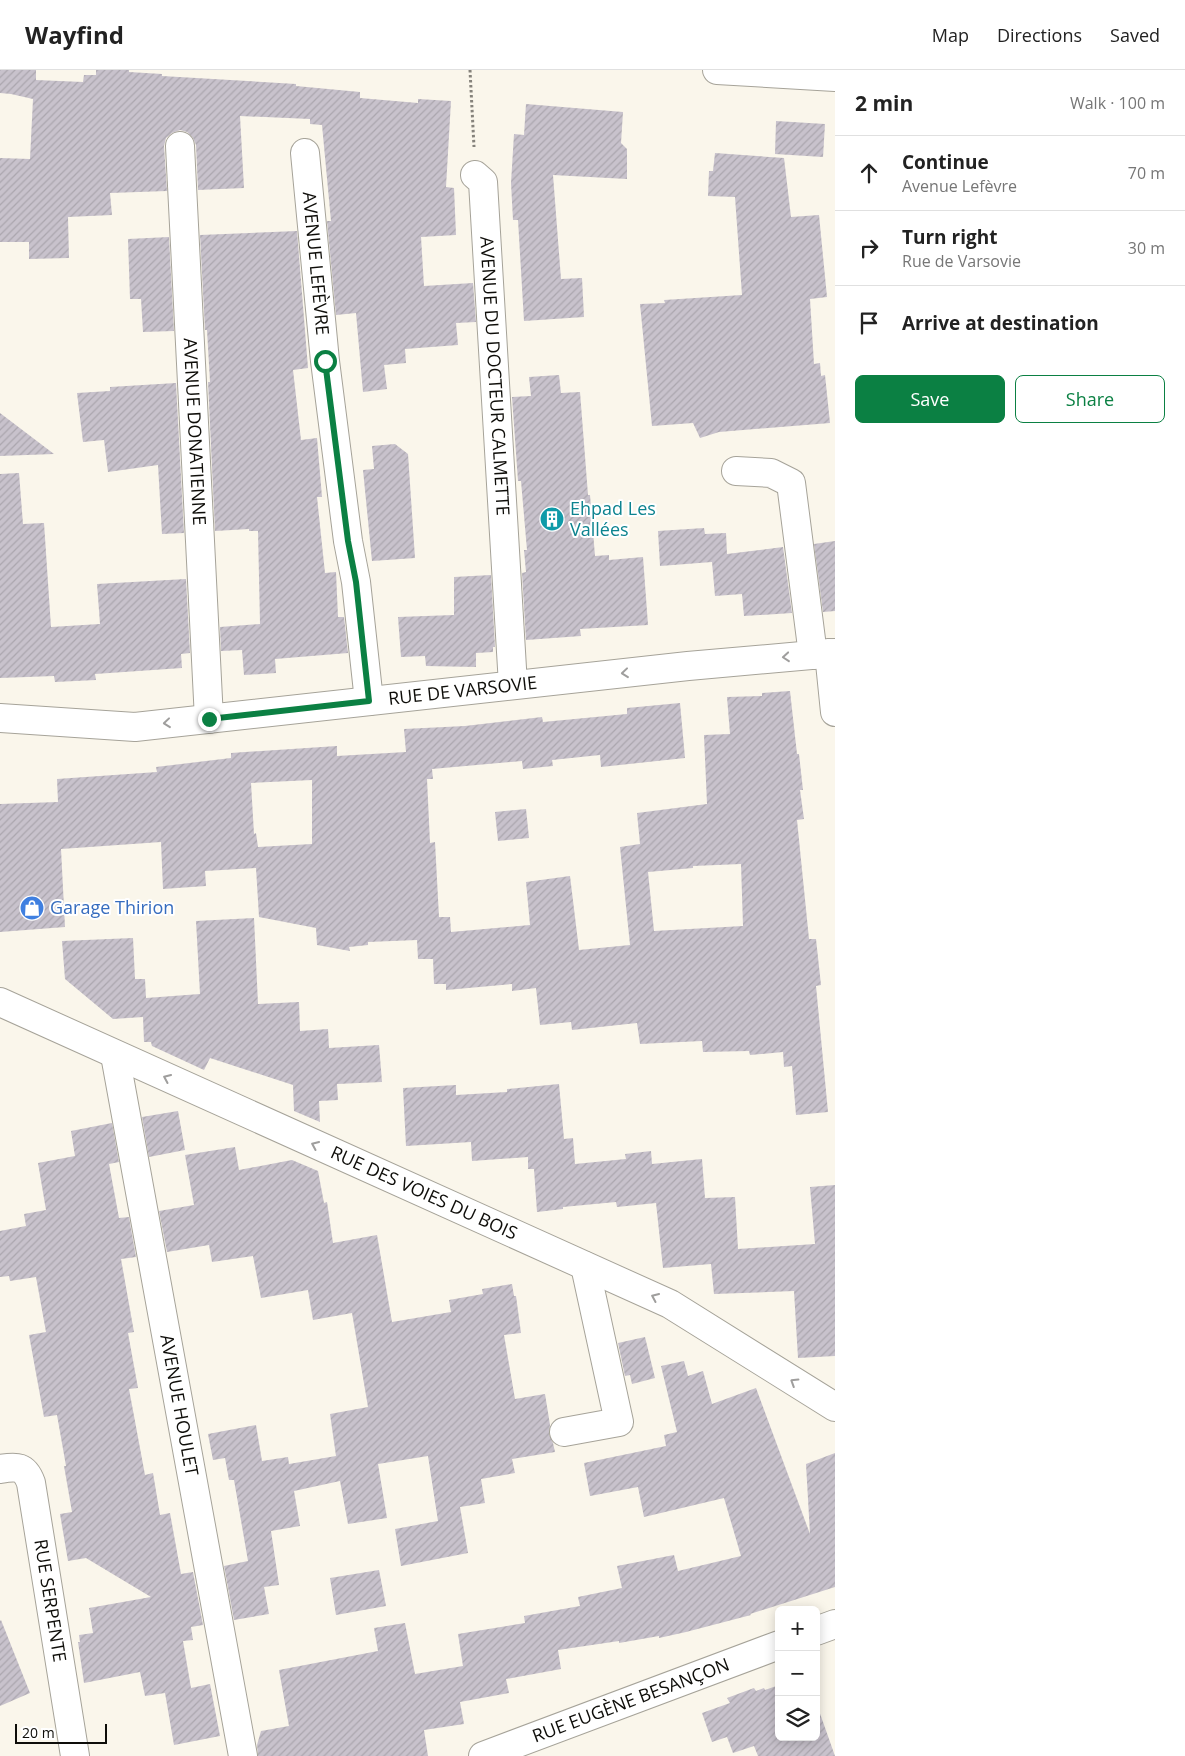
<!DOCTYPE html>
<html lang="en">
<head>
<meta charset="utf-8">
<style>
	:root { --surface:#fff; --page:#f2f2f2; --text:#222; --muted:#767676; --line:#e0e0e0; --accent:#0b8043 }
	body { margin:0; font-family:"Open Sans",sans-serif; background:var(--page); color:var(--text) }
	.controls { position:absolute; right:15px; bottom:15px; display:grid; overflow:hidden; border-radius:8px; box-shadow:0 2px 12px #0003 }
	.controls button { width:45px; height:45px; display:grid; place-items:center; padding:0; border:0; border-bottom:1px solid var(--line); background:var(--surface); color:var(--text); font:25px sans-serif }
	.scale { position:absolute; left:15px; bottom:12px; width:92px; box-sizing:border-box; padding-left:5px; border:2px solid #0e0d09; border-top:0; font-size:14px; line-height:18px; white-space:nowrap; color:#0e0d09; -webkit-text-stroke:4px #fff; paint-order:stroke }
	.stop { position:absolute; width:15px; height:15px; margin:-11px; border:4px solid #0b8043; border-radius:50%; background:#fff }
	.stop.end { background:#0b8043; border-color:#fff; box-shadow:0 1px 5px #0008 }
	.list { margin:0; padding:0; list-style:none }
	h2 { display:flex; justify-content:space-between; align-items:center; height:65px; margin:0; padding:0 20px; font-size:21px }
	h2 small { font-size:16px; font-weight:400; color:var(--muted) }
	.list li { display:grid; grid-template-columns:32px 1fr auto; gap:15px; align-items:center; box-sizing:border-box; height:75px; padding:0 20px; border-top:1px solid var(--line) }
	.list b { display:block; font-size:19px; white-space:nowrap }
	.list p { margin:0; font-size:16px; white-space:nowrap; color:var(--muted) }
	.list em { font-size:16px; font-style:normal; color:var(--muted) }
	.actions { display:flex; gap:10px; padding:15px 20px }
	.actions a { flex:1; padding:11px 0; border:1px solid var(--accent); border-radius:8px; text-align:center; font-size:18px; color:var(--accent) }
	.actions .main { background:var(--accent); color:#fff }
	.icon { flex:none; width:28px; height:28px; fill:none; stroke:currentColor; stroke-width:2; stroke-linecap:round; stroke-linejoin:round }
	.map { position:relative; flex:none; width:835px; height:1686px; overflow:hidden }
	header { display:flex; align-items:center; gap:30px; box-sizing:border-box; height:70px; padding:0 25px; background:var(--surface); border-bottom:1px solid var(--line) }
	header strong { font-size:24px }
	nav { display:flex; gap:28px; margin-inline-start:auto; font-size:18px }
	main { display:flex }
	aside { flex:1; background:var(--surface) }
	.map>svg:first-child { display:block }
	.building { fill:url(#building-hatch); fill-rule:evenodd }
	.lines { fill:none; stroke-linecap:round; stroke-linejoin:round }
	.minor-casing { stroke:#a6a399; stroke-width:30 }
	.path { stroke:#85827b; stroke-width:3; stroke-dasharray:2.5 2.5; stroke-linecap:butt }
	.minor { stroke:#fff; stroke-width:28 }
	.oneway { stroke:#9f9e9d }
	.route { stroke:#0b8043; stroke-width:6 }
	.labels { text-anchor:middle; stroke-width:4; stroke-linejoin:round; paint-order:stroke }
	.street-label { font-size:18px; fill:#0e0d09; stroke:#fff }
	.culture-label { font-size:18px; fill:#0d838f; stroke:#fff; text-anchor:start }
	.shop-label { font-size:18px; fill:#366cbe; stroke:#fff; text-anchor:start }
</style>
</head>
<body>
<header>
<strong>Wayfind</strong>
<nav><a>Map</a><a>Directions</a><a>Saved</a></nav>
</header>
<main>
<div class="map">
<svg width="835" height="1686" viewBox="0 0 835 1686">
	<defs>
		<pattern id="building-hatch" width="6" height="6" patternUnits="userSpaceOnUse" patternTransform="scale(1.25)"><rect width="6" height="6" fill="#c8c2cc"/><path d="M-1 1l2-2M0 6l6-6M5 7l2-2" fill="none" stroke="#aba6ae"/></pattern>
	</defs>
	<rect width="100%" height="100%" fill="#faf6eb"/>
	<g class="building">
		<polygon points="0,0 36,0 36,10 83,12 84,5 96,5 96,0 129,0 129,2 162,4 162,6 296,14 296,16 360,22 360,28 418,33 418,29 451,31 446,117 454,118 456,165 421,167 424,216 473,213 476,252 456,253 458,275 405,279 406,293 384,295 387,319 363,322 356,243 336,245 327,151 331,151 322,55 310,54 310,49 240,46 244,118 198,120 196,75 193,68 187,62 180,60 172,63 166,68 164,76 167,121 110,123 112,145 68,147 69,188 29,189 29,172 0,172 0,88 30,89 33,29 11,24 0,23"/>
		<polygon points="526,34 623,42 621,73 627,79 627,109 553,105 561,209 582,208 584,247 524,251 518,150 513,150 511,113 514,64 524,65"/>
		<polygon points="776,51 825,54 823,87 775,84"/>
		<polygon points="715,83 784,88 791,147 819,145 827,227 810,229 814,294 820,293 821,306 825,305 830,353 719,362 700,368 693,353 652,356 640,234 665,233 664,230 742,225 735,127 708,126 709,101 713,101"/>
		<polygon points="297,161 308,298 293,300 301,370 317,368 322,427 317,427 325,503 336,502 338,547 344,547 348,583 275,589 276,603 244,605 242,580 221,581 220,557 260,554 258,461 249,461 249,459 215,461 208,312 210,312 207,260 205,260 200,165"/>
		<polygon points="169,167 174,261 143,262 141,229 130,229 128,169"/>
		<polygon points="559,305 561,323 580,322 588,425 590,425 595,486 609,485 609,490 643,487 648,555 580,559 581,566 526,570 522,503 526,502 524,480 527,480 521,411 518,411 512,327 531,326 529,307"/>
		<polygon points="176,313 184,463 162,464 158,395 108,402 104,370 83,372 77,323 110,321 110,317"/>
		<polygon points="0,343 54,384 0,386"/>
		<polygon points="395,374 408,384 415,488 372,491 363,400 374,399 372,376"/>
		<polygon points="19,403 23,454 44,453 51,557 100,554 97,514 186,509 190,583 181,584 182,598 95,604 96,610 55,612 54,606 0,608 0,404"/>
		<polygon points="704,458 705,464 726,463 727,484 783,477 792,543 744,546 742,524 715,526 712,492 660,496 658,461"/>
		<polygon points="835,471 835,541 823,542 814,474"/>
		<polygon points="491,505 495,577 493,577 493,582 476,583 476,597 426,596 425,586 401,587 398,547 454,545 454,507"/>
		<path d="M790 621 797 684H799L803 720H800L804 749 797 750 809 869H816L821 915 816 916 828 1042 796 1045 792 996 784 997 783 982 750 985 749 981 703 982 702 971 640 974 637 953 572 960 571 952 540 955 536 918 512 921V914L446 920V914H434L433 889H418L417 870 368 872V875L349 877 350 881 317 875 316 858 259 847 256 798 205 801 206 816 163 819 161 772 61 779 65 857 0 862V734L58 732 57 709 157 702 156 697 231 688V683L337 676V686L406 682 404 659 465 656 542 647 543 652 627 644V638L680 633 685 688 601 697 600 685 552 690 553 696 523 699 522 691 432 699 433 709H427L430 773 435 772 439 847H450L451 862 530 855 526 812 570 806 579 880 630 875 620 777 640 774 637 743 707 734 704 665 730 664 727 627 762 626V623ZM312 710V774L258 777 256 763 254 764 251 713ZM741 794 743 856 654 861 648 802 693 798V796Z"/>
		<polygon points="526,739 529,768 498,771 495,742"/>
		<polygon points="254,848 258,934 299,932 300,961 328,959 329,978 379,975 382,1012 337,1014 338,1030 319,1031 320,1052 294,1041 293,1015 210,988 204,1000 152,976 151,972 144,972 143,947 113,949 65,909 62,871 133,868 135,909 145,909 146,928 200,924 196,851"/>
		<polygon points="559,1014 564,1069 573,1068 575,1094 626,1089 625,1084 651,1081 652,1094 702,1089 705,1128 735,1127 738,1179 815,1174 810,1117 835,1115 835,1286 798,1288 794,1221 714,1224 711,1194 663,1198 656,1133 617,1137 616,1132 563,1137 563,1139 537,1142 534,1099 528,1099 528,1087 472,1091 471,1072 406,1076 403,1018 456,1015 456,1025 507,1022 507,1019"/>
		<polygon points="178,1041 185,1080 149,1087 142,1047"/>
		<polygon points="112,1053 119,1092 109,1094 119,1148 129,1147 136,1187 121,1189 134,1262 128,1263 138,1318 129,1319 145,1405 153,1403 160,1445 170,1443 181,1504 193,1502 203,1555 191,1557 193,1570 183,1571 191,1618 210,1614 220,1666 174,1675 165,1623 145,1626 140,1602 84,1613 78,1572 80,1572 79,1565 93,1563 89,1538 151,1527 86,1488 68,1491 60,1444 72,1442 64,1396 66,1396 57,1345 44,1347 29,1265 46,1262 36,1207 10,1211 9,1206 0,1207 0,1161 26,1156 24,1144 46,1140 38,1093 75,1086 71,1061"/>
		<polygon points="235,1077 239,1100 292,1090 318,1101 324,1133 327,1132 333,1173 377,1165 392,1252 451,1242 449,1230 483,1224 482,1219 512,1214 514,1226 516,1226 521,1263 504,1265 515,1329 545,1324 550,1355 549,1364 553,1373 555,1382 512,1389 515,1403 481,1409 485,1433 460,1437 468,1483 401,1496 395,1459 438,1451 428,1386 378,1394 387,1448 348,1454 340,1411 294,1421 300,1456 271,1461 279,1515 264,1517 269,1544 234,1550 224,1496 248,1491 234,1410 229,1410 225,1388 213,1390 208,1364 256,1355 262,1391 288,1387 289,1394 336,1386 330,1344 368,1337 352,1243 313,1250 308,1220 261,1228 253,1186 212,1192 209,1175 167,1182 159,1141 194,1135 185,1085"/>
		<polygon points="645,1267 655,1308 632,1314 630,1305 625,1306 618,1273"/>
		<polygon points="684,1291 688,1306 703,1301 712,1334 756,1318 810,1464 806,1394 835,1383 835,1517 750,1544 751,1545 686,1562 659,1568 659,1566 619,1573 619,1571 558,1580 561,1599 506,1609 509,1623 460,1632 464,1654 424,1660 428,1686 258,1686 257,1675 261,1661 289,1656 279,1600 378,1581 374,1558 405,1553 415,1604 463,1596 458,1564 525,1553 524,1546 580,1536 578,1527 622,1518 617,1496 674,1485 678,1501 741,1486 724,1428 644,1447 638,1417 590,1426 584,1393 666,1376 664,1365 677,1362 661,1296"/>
		<polygon points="379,1500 386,1536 336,1545 330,1508"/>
		<polygon points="1,1550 30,1623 0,1636 0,1551"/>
		<polygon points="779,1615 779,1667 816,1667 817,1635 835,1686 758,1686 754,1676 733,1683 727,1667 712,1672 702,1643 730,1633 727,1628 754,1618 756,1621 764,1618 765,1620"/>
	</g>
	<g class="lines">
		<defs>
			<g id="minor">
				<polyline points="717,0 835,7"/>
				<path id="s1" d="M180 76 209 649"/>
				<path id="s2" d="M305 83 325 291 348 471 356 512 369 631"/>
				<path id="s3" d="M475 105 483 112 513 615"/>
				<polyline points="736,401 771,403 791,413 813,585"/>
				<polyline points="829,583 835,642"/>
				<path id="s4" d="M0 648 135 657 688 596 835 583"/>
				<path id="s5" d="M0 932 670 1234 835 1337"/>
				<path id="s6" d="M115 985 243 1686"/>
				<polyline points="564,1362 619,1352 585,1196"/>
				<path id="s7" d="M0 1399C17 1396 25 1396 31 1413L75 1686"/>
				<polyline points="816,1561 835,1554"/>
				<path id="s8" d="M483 1686 779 1575"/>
			</g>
		</defs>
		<use href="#minor" class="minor-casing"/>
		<polyline class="path" points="470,0 474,77"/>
		<use href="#minor" class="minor"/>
	</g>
	<defs><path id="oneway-chevron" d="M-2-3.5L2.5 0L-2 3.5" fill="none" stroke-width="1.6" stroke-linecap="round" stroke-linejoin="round" transform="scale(1.25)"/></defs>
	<g class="oneway">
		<use href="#oneway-chevron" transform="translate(786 587) rotate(175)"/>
		<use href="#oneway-chevron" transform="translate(625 603) rotate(174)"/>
		<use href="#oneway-chevron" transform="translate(167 653) rotate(174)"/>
		<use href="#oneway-chevron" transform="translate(167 1008) rotate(-156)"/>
		<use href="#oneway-chevron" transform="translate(315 1075) rotate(-156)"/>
		<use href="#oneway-chevron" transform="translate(655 1227) rotate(-156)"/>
		<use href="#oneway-chevron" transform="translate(794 1312) rotate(-148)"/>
	</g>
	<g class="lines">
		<polyline class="route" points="209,649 369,631 356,512 348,471 325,291"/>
	</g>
	<defs>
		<symbol id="building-disc" viewBox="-11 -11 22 22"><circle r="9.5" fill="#0f9aa8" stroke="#fff"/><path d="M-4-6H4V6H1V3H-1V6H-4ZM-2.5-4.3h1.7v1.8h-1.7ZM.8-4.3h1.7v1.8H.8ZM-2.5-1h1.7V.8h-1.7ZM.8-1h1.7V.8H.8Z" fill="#fff"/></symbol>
		<symbol id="shop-disc" viewBox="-11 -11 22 22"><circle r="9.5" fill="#3f7fe0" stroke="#fff"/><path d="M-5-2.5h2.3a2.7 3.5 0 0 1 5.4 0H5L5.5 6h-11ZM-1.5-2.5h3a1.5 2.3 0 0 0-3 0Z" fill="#fff"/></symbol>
	</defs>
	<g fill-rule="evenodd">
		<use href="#building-disc" x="538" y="435" width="28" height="28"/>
		<use href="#shop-disc" x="18" y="824" width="28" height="28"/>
	</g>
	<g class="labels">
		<g class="street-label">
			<text dy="6" stroke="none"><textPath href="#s2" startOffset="111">AVENUE LEFÈVRE</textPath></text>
			<text dy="6" stroke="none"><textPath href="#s3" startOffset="205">AVENUE DU DOCTEUR CALMETTE</textPath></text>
			<text dy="6" stroke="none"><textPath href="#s1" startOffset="286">AVENUE DONATIENNE</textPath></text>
			<text dy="6" stroke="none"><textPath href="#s4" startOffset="465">RUE DE VARSOVIE</textPath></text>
			<text dy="6" stroke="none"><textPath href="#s5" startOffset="465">RUE DES VOIES DU BOIS</textPath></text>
			<text dy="6" stroke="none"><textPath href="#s6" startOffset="356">AVENUE HOULET</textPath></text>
			<text dy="6" stroke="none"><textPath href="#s7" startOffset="158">RUE SERPENTE</textPath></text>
			<text dy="6" stroke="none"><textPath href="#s8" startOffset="158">RUE EUGÈNE BESANÇON</textPath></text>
		</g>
		<g class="culture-label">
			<text x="570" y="445">Ehpad Les<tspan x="570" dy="21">Vallées</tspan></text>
		</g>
		<g class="shop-label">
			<text x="50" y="844">Garage Thirion</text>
		</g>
	</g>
</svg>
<div class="controls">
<button>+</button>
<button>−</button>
<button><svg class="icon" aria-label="layers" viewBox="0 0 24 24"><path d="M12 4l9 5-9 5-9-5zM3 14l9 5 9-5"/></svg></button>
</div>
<div class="scale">20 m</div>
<div class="stop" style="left:325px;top:291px"></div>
<div class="stop end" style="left:209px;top:649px"></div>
</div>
<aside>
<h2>2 min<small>Walk · 100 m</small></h2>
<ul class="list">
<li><svg class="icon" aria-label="ahead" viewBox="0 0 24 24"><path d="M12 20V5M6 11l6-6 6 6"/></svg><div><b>Continue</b><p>Avenue Lefèvre</p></div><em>70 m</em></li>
<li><svg class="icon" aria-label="right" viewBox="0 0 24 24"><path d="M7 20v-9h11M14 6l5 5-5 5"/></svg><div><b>Turn right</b><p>Rue de Varsovie</p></div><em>30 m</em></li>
<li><svg class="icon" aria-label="arrive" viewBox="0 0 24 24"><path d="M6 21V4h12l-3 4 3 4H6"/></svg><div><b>Arrive at destination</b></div></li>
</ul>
<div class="actions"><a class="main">Save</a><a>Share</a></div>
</aside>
</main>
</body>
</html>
